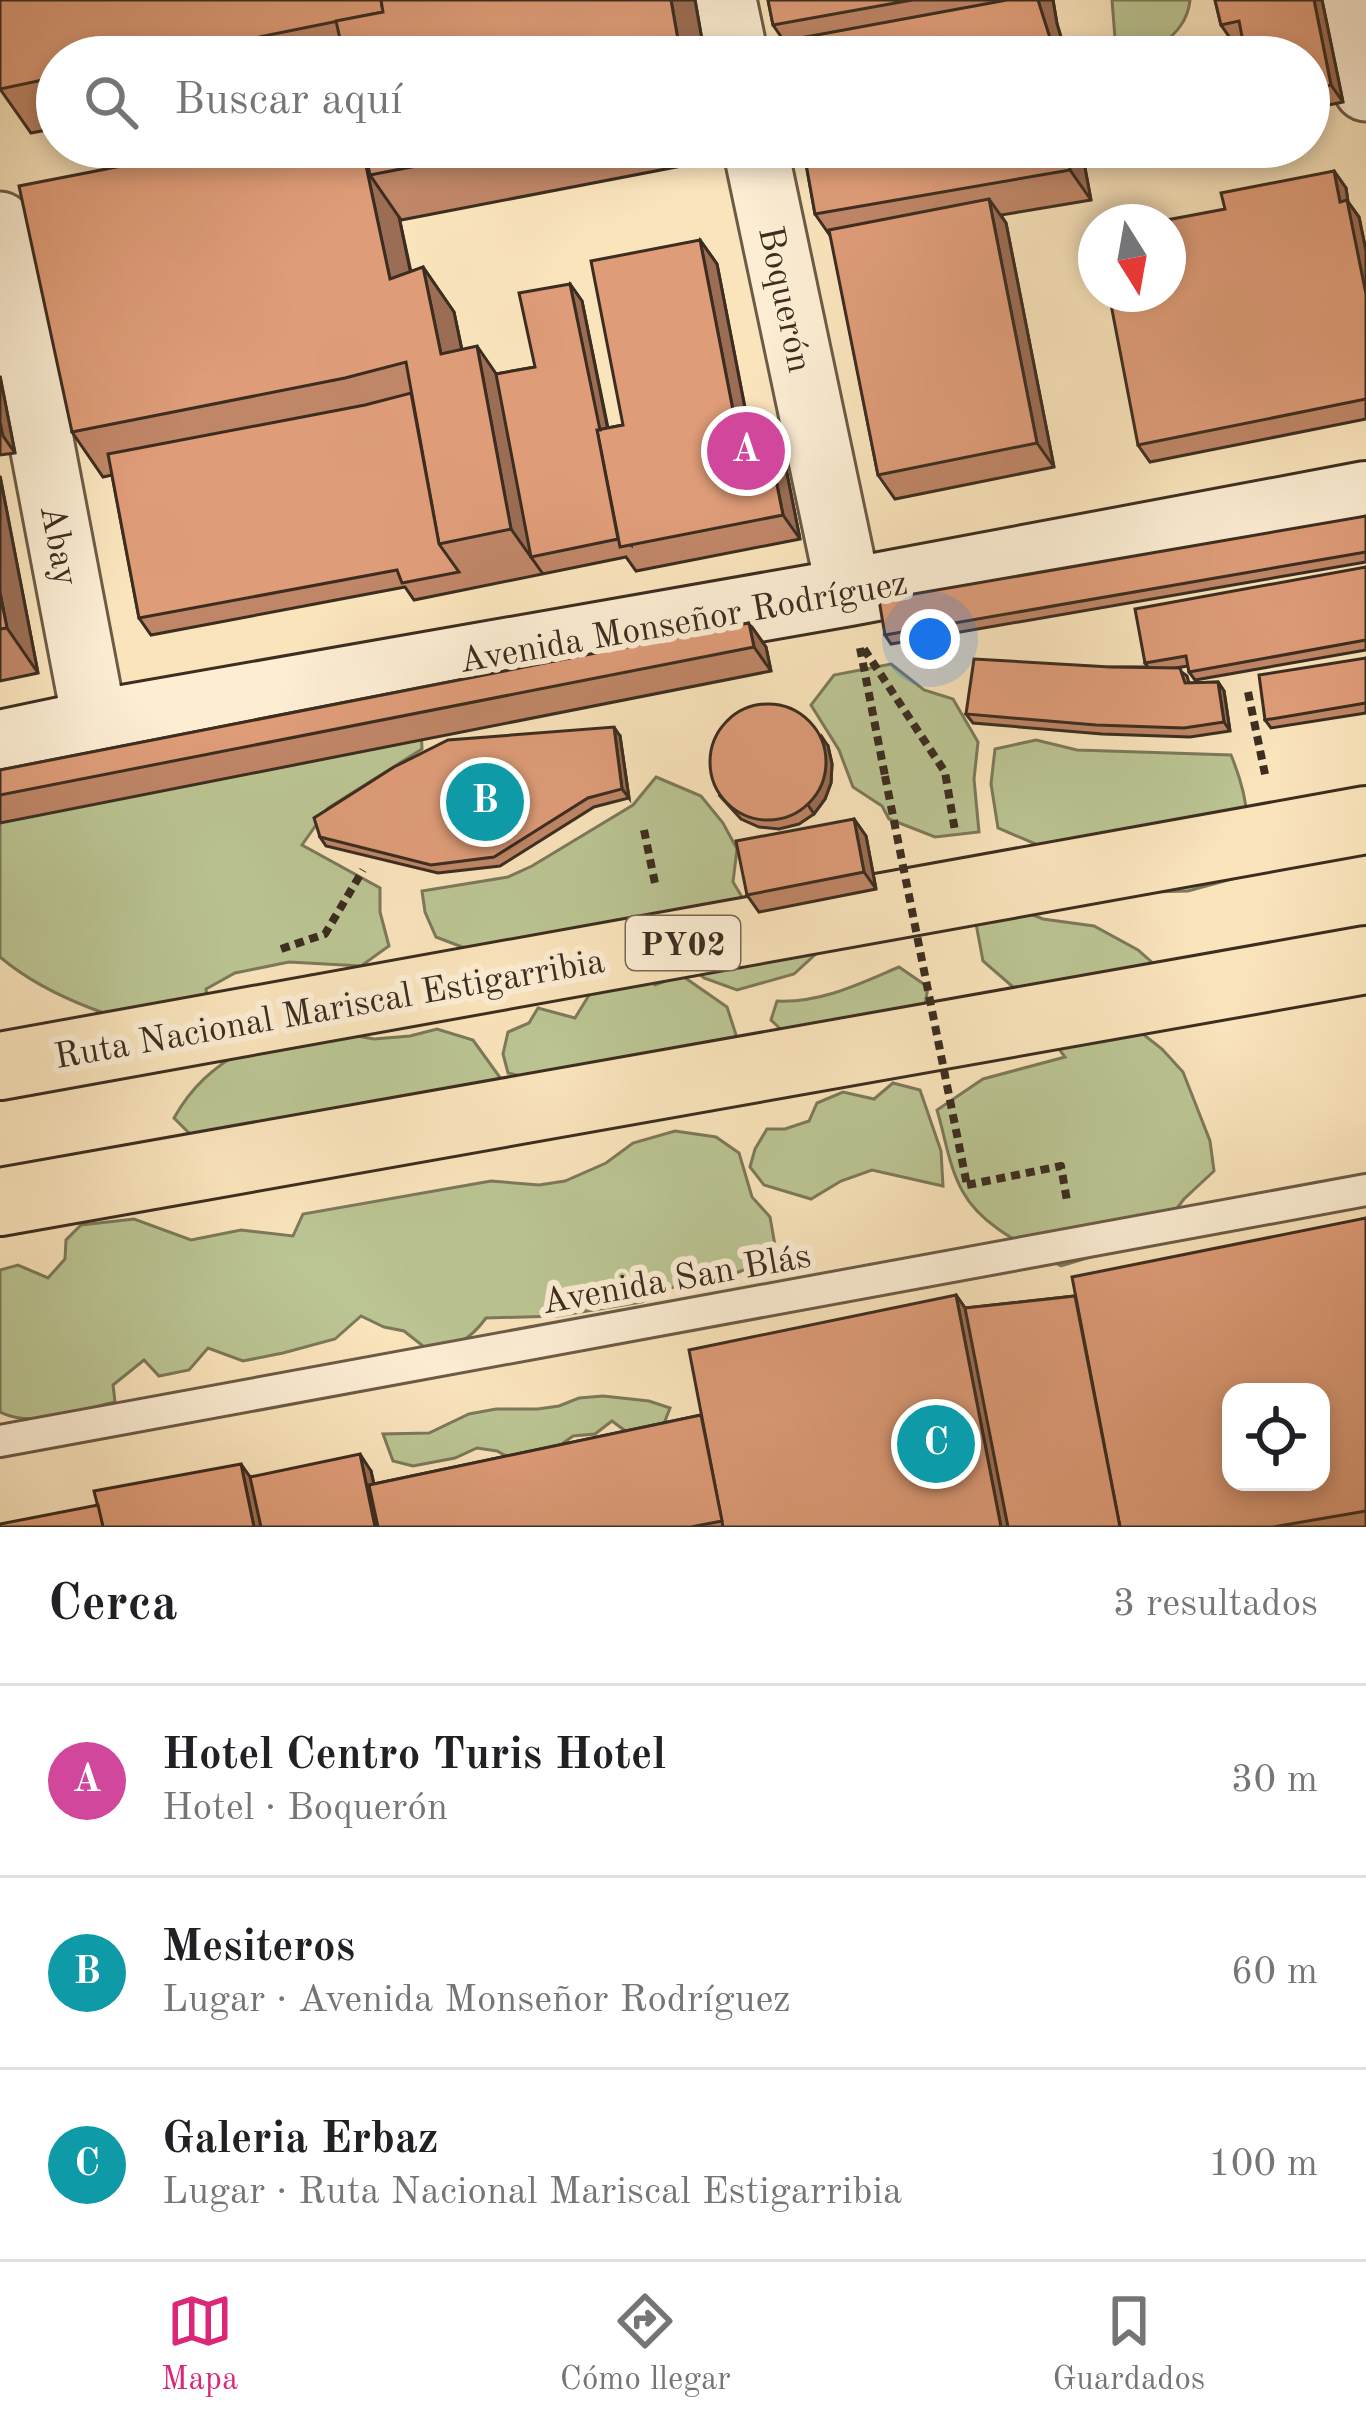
<!DOCTYPE html>
<html lang="es">
<head>
<meta charset="utf-8">
<style>
	:root { --surface:#fff; --page:#f2f2f2; --text:#202124; --muted:#757577; --line:#e0e0e0; --accent:#db2777 }
	body { margin:0; font-family:"Old Standard TT",serif; background:var(--page); color:var(--text) }
	.controls { position:absolute; right:36px; bottom:36px; display:grid; overflow:hidden; border-radius:24px; box-shadow:0 6px 18px #0003 }
	.controls button { width:108px; height:108px; display:grid; place-items:center; padding:0; border:0; border-bottom:3px solid var(--line); background:var(--surface); color:var(--text); font:60px sans-serif }
	.compass { position:absolute; left:1078px; top:204px; width:108px; height:108px; border-radius:50%; background:var(--surface); box-shadow:0 6px 18px #0003; rotate:169deg }
	.you { position:absolute; left:930px; top:639px; width:42px; height:42px; margin:-30px; border:9px solid #fff; border-radius:50%; background:#1a73e8; box-shadow:0 0 0 18px #1a73e833 }
	.badge { display:grid; place-items:center; width:78px; height:78px; border-radius:50%; background:var(--accent); color:#fff; font-size:39px; font-weight:700 }
	.pin { position:absolute; translate:-50% -50%; border:6px solid #fff; box-shadow:0 3px 12px #0006 }
	.list { margin:0; padding:0; list-style:none }
	h2 { display:flex; justify-content:space-between; align-items:center; height:156px; margin:0; padding:0 48px; font-size:51px }
	h2 small { font-size:39px; font-weight:400; color:var(--muted) }
	.list li { display:grid; grid-template-columns:78px 1fr auto; gap:36px; align-items:center; box-sizing:border-box; height:192px; padding:0 48px; border-top:3px solid var(--line) }
	.list b { display:block; font-size:45px; white-space:nowrap }
	.list p { margin:0; font-size:39px; white-space:nowrap; color:var(--muted) }
	.list em { font-size:39px; font-style:normal; color:var(--muted) }
	.icon { flex:none; width:66px; height:66px; fill:none; stroke:currentColor; stroke-width:2; stroke-linecap:round; stroke-linejoin:round }
	.map { position:relative; flex:none; width:1366px; height:1527px; overflow:hidden }
	.search { position:absolute; background:var(--surface); box-shadow:0 6px 18px #0003; left:36px; right:36px; top:36px; height:132px; display:flex; align-items:center; gap:30px; box-sizing:border-box; padding:0 42px; border-radius:66px; color:var(--muted); font-size:45px }
	.sheet { height:732px; background:var(--surface) }
	nav { display:flex; justify-content:space-around; align-items:center; box-sizing:border-box; height:168px; border-top:3px solid var(--line); background:var(--surface); font-size:33px; color:var(--muted) }
	nav a { display:grid; justify-items:center; gap:6px }
	nav .on { color:var(--accent) }
	.map>svg:first-child { display:block }
	.green { fill:#bbc593; stroke:#7c795a; stroke-width:3 }
	.lines { fill:none; stroke-linecap:round; stroke-linejoin:round }
	.lane-casing { stroke:#6c5b47; stroke-width:36 }
	.street-casing { stroke:#6c5b47; stroke-width:69 }
	.secondary-casing { stroke:#3c2d20; stroke-width:72 }
	.highway-casing { stroke:#3c2d20; stroke-width:72 }
	.path { stroke:#3c2d20; stroke-width:8; stroke-dasharray:9 6; stroke-linecap:butt }
	.lane { stroke:#fcedd3; stroke-width:30 }
	.street { stroke:#fcedd3; stroke-width:63 }
	.secondary { stroke:#fcedd3; stroke-width:66 }
	.highway { stroke:#fae4bc; stroke-width:66 }
	.path-bridge { stroke:#3c2d20; stroke-width:8; stroke-dasharray:9 6; stroke-linecap:butt }
	.wall { fill:#bf8667; stroke:#3c2d20; stroke-width:3 }
	.shaded-wall { fill:#9b6d54; stroke:#3c2d20; stroke-width:3 }
	.building { fill:#de9c78; stroke:#3c2d20; stroke-width:3; fill-rule:evenodd }
	.labels { text-anchor:middle; stroke-width:12; stroke-linejoin:round; paint-order:stroke }
	.shield { fill:#fcedd3; stroke:#766756; stroke-width:3 }
	.shield-label { font-size:33px; font-weight:bold; fill:#3c2d20 }
	.street-label { font-size:36px; fill:#3c2d20; stroke:#fcedd3 }
</style>
</head>
<body>
<div class="map">
<svg width="1366" height="1527" viewBox="0 0 1366 1527">
	<rect width="100%" height="100%" fill="#fae4bc"/>
	<filter id="stains"><feTurbulence type="fractalNoise" baseFrequency=".00167" numOctaves="4"/><feColorMatrix values="0 0 0 0 .2 0 0 0 0 .09 0 0 0 0 .02 0 0 0 .5 -.17"/></filter>
	<radialGradient id="worn" r=".72"><stop offset=".6" stop-color="#630" stop-opacity="0"/><stop offset="1" stop-color="#630" stop-opacity=".3"/></radialGradient>
	<g class="green">
		<path d="M1112 0H1190C1188 21 1176 33 1161 46L1131 44 1115 38Z"/>
		<polygon points="891,664 924,690 953,699 978,742 974,779 979,832 935,837 889,819 882,806 853,787 839,750 811,705 834,675"/>
		<path d="M420 701 422 749 328 808 302 845 380 888V912L389 946 361 966 289 962 235 973 206 989 214 1045C141 1025 59 1007 0 957V764Z"/>
		<path d="M1036 740 1077 750 1231 755C1251 804 1250 826 1239 877L1188 891 1148 892 998 828 991 784 995 749Z"/>
		<polygon points="656,777 701,796 723,823 737,849 733,882 754,917 820,950 794,974 737,990 704,978 686,963 462,947 436,937 425,912 422,891 508,877 532,866 633,805"/>
		<path d="M1010 906 1043 919 1094 926 1138 950 1172 980 1139 1031 1162 1049 1183 1072 1210 1141 1214 1171 1184 1199 1151 1242 1107 1252 1061 1266C1028 1247 982 1227 963 1192 949 1168 945 1136 937 1110L983 1079 1065 1057 1012 986 983 961 974 913Z"/>
		<path d="M899 967 928 987 923 1017 787 1035 771 1020 777 1001C821 1003 859 984 899 967Z"/>
		<polygon points="638,968 655,985 681,975 727,1007 738,1041 529,1078 508,1073 503,1054 508,1032 529,1023 538,1008 575,1018 602,974"/>
		<path d="M311 975 337 992 339 1033 374 1039 410 1036 437 1029 473 1040 509 1090 201 1145 174 1118C192 1086 213 1068 245 1049L240 995Z"/>
		<polygon points="893,1083 920,1090 941,1151 943,1186 872,1170 841,1181 811,1199 764,1185 750,1167 755,1149 767,1129 785,1129 809,1121 817,1103 843,1092 874,1099"/>
		<path d="M675 1131 716 1137 739 1153 752 1197 770 1217 777 1257 736 1273 693 1278 641 1302 557 1316 486 1318C470 1340 456 1347 428 1350L404 1331 384 1327 361 1316 335 1339 283 1353 243 1361 208 1348 189 1370 159 1376 144 1360 113 1385 115 1402C79 1410 35 1429 0 1412V1270L18 1265 48 1278 65 1259 66 1240 81 1225 134 1219 191 1240 241 1230 293 1236 303 1214 491 1181 539 1185 565 1181 606 1163 633 1143Z"/>
		<polygon points="603,1396 649,1401 670,1408 660,1434 636,1439 612,1421 595,1434 573,1436 541,1459 519,1463 497,1451 477,1448 455,1458 413,1466 393,1461 383,1434 429,1433 469,1414 496,1409 538,1409 559,1406 579,1398"/>
	</g>
	<g class="lines">
		<defs>
			<polyline id="lane" points="0,1441 1366,1190"/>
			<g id="street">
				<polyline points="724,0 736,57"/>
				<polyline points="1349,0 1366,89"/>
				<polyline points="755,147 849,592"/>
				<polyline points="0,224 95,724"/>
			</g>
			<polyline id="secondary" points="0,744 95,724 849,592 1366,495"/>
			<g id="highway">
				<polyline points="0,1066 1366,820"/>
				<polyline points="0,1202 1366,960"/>
			</g>
		</defs>
		<use href="#lane" class="lane-casing"/>
		<use href="#street" class="street-casing"/>
		<use href="#secondary" class="secondary-casing"/>
		<use href="#highway" class="highway-casing"/>
		<g class="path">
			<polyline points="860,648 885,776"/>
			<polyline points="864,649 945,772 955,831"/>
			<polyline points="1248,692 1266,779"/>
			<polyline points="644,830 656,888"/>
			<polyline points="281,949 325,934 363,870"/>
			<polyline points="967,1185 1061,1166 1067,1201"/>
		</g>
		<use href="#lane" class="lane"/>
		<use href="#street" class="street"/>
		<use href="#secondary" class="secondary"/>
		<use href="#highway" class="highway"/>
		<polyline class="path-bridge" points="885,776 967,1185"/>
	</g>
	<g class="wall">
		<polygon points="0,0 695,0 705,57 57,57 57,128 31,133 0,89"/>
		<polygon points="768,0 1053,0 1057,24 1067,57 786,57 784,41 773,25"/>
		<polygon points="1215,0 1322,0 1343,102 1309,109 1309,57 1243,40 1233,42 1221,25"/>
		<polygon points="219,147 721,147 723,158 401,220 399,217 411,272 423,267 454,312 462,350 496,374 535,367 570,284 582,301 608,428 623,425 700,240 717,264 749,428 782,449 800,539 636,571 626,557 414,600 405,587 151,635 139,618 112,475 103,477 72,432"/>
		<polygon points="803,147 1081,147 1091,200 1001,215 1006,223 1054,467 895,499 878,475 831,237 815,214"/>
		<polygon points="1334,171 1346,188 1348,202 1359,217 1366,251 1366,419 1150,462 1138,445 1225,209"/>
		<polygon points="0,376 15,453 0,455"/>
		<polygon points="0,476 38,673 0,681"/>
		<polygon points="1366,516 1366,562 891,644 885,635"/>
		<polygon points="1366,567 1366,650 1195,680 1189,672 1188,666 1176,668 1187,676 1189,683 1218,682 1224,691 1230,731 1190,737 1102,734 973,723 966,714 1110,667 1148,667 1145,663"/>
		<polygon points="749,623 766,647 771,671 0,823 0,770"/>
		<polygon points="1366,658 1366,713 1271,728 1265,720"/>
		<polygon points="620,736 629,798 594,807 500,866 438,873 326,846 320,837"/>
		<polygon points="828,746 832,764 831,783 825,799 814,814 799,824 779,829 759,827 741,819 720,796"/>
		<polygon points="854,819 866,836 876,889 759,912 747,895"/>
		<polygon points="1366,1218 1366,1527 0,1527 250,1477 371,1471 374,1484 701,1415 956,1295 965,1308 1075,1296"/>
	</g>
	<g class="shaded-wall">
		<polygon points="671,0 695,0 705,57 681,57"/>
		<polygon points="1038,0 1053,0 1057,24 1067,57 1052,57"/>
		<polygon points="1314,0 1322,0 1343,102 1331,85"/>
		<polygon points="362,147 370,175 399,217 421,323 390,279"/>
		<polygon points="1066,147 1081,147 1091,200 1070,170"/>
		<polygon points="1334,171 1346,188 1348,202 1359,217 1366,251 1366,294 1340,202"/>
		<polygon points="989,199 1006,223 1054,467 1037,443"/>
		<polygon points="700,240 717,264 754,455 737,431"/>
		<polygon points="423,267 454,312 472,399 441,354"/>
		<polygon points="570,284 582,301 631,545 621,538"/>
		<polygon points="477,346 508,391 531,557 543,574 511,529"/>
		<polygon points="0,376 15,453 3,436 0,422"/>
		<polygon points="765,425 782,449 800,539 783,515"/>
		<polygon points="0,476 38,673 7,628 0,593"/>
		<polygon points="749,623 766,647 771,671 754,647"/>
		<polygon points="1218,682 1224,691 1230,731 1224,722"/>
		<polygon points="614,727 620,736 629,798 622,789"/>
		<polygon points="822,737 828,746 832,764 831,783 825,799 814,814 808,805"/>
		<polygon points="854,819 866,836 876,889 864,872"/>
		<polygon points="956,1295 982,1332 1020,1527 1001,1527"/>
		<polygon points="360,1454 371,1471 383,1527 375,1527"/>
		<polygon points="241,1464 262,1494 269,1527 254,1527"/>
	</g>
	<g class="building">
		<polygon points="0,0 381,0 383,12 159,57 57,57 57,77 0,89"/>
		<polygon points="381,0 671,0 681,57 344,57 336,21 383,12"/>
		<polygon points="768,0 912,0 773,25"/>
		<polygon points="1007,0 1038,0 1051,41 1052,57 786,57 784,41"/>
		<polygon points="1215,0 1314,0 1331,85 1309,90 1309,57 1246,57 1239,21 1221,25"/>
		<polygon points="219,147 362,147 390,279 423,267 441,354 477,346 511,529 439,544 406,362 345,378 72,432 19,186"/>
		<polygon points="364,147 515,147 370,175"/>
		<polygon points="803,147 1066,147 1070,170 815,214"/>
		<polygon points="1334,171 1340,202 1347,200 1366,294 1366,399 1138,445 1109,294 1168,294 1168,222 1156,222 1225,209 1221,193"/>
		<polygon points="989,199 1037,443 878,475 829,230"/>
		<polygon points="700,240 737,431 765,425 783,515 620,547 597,430 623,425 591,261"/>
		<polygon points="570,284 600,430 597,430 618,539 531,557 496,374 535,367 519,293"/>
		<polygon points="411,393 439,544 459,572 402,583 397,570 139,618 108,454 365,405"/>
		<polygon points="1366,516 1366,552 885,635 879,600"/>
		<polygon points="1366,567 1366,640 1189,672 1186,656 1145,663 1135,609"/>
		<polygon points="0,593 7,628 0,629"/>
		<polygon points="749,623 754,647 0,795 0,770"/>
		<polygon points="1366,658 1366,703 1265,720 1259,675"/>
		<polygon points="974,659 1110,667 1180,668 1185,683 1218,682 1224,722 1184,728 1096,725 966,714"/>
		<circle cx="768" cy="762" r="58"/>
		<polygon points="614,727 622,789 588,798 494,857 431,865 320,837 314,818 394,767 448,740"/>
		<polygon points="854,819 864,872 747,895 736,841"/>
		<path d="M1366 1218V1511L1273 1527H1120L1072 1277ZM1231 1392H1321V1482H1231Z"/>
		<polygon points="956,1295 1001,1527 723,1527 689,1350"/>
		<polygon points="1075,1296 1120,1527 1008,1527 965,1308"/>
		<polygon points="701,1415 722,1521 691,1527 378,1527 369,1485"/>
		<polygon points="360,1454 375,1527 261,1527 250,1477"/>
		<polygon points="241,1464 254,1527 103,1527 94,1491"/>
		<polygon points="98,1505 103,1527 0,1527 0,1524"/>
	</g>
	<g class="labels">
		<rect class="shield" x="626" y="916" width="114" height="54" rx="9"/>
		<g class="shield-label">
			<text x="683" y="955">PY02</text>
		</g>
		<g class="street-label">
			<text transform="translate(787 299) rotate(78)" y="13">Boquerón</text>
			<text transform="translate(61 545) rotate(79)" y="13">Abay</text>
			<text transform="translate(683 620) rotate(-10)" y="13">Avenida Monseñor Rodríguez</text>
			<text transform="translate(329 1007) rotate(-10)" y="13">Ruta Nacional Mariscal Estigarribia</text>
			<text transform="translate(676 1277) rotate(-10)" y="13">Avenida San Blás</text>
		</g>
	</g>
	<rect width="100%" height="100%" filter="url(#stains)"/>
	<rect width="100%" height="100%" fill="url(#worn)"/>
</svg>
<div class="controls">
<button><svg class="icon" aria-label="locate" viewBox="0 0 24 24"><circle cx="12" cy="12" r="6"/><path d="M12 2v4M12 18v4M2 12h4M18 12h4"/></svg></button>
</div>
<svg class="compass" viewBox="-18 -18 36 36"><path d="M0-13l5 13h-10z" fill="#e53935"/><path d="M0 13l5-13h-10z" fill="#757577"/></svg>
<div class="you"></div>
<div class="pin badge" style="left:746px;top:451px;background:#d1479c">A</div>
<div class="pin badge" style="left:485px;top:802px;background:#0f9aa8">B</div>
<div class="pin badge" style="left:936px;top:1444px;background:#0f9aa8">C</div>
<div class="search"><svg class="icon" aria-label="search" viewBox="0 0 24 24"><circle cx="10" cy="10" r="6"/><path d="M15 15l6 6"/></svg>Buscar aquí</div>
</div>
<section class="sheet">
<h2>Cerca<small>3 resultados</small></h2>
<ul class="list">
<li><span class="badge" style="background:#d1479c">A</span><div><b>Hotel Centro Turis Hotel</b><p>Hotel · Boquerón</p></div><em>30 m</em></li>
<li><span class="badge" style="background:#0f9aa8">B</span><div><b>Mesiteros</b><p>Lugar · Avenida Monseñor Rodríguez</p></div><em>60 m</em></li>
<li><span class="badge" style="background:#0f9aa8">C</span><div><b>Galeria Erbaz</b><p>Lugar · Ruta Nacional Mariscal Estigarribia</p></div><em>100 m</em></li>
</ul>
</section>
<nav>
<a class="on"><svg class="icon" aria-label="map" viewBox="0 0 24 24"><path d="M3 6l6-2 6 2 6-2v14l-6 2-6-2-6 2zM9 4v14M15 6v14"/></svg>Mapa</a>
<a><svg class="icon" aria-label="directions" viewBox="0 0 24 24"><path d="M12 3l9 9-9 9-9-9zM9 14v-3h6M13 9l2 2-2 2"/></svg>Cómo llegar</a>
<a><svg class="icon" aria-label="saved" viewBox="0 0 24 24"><path d="M7 4h10v16l-5-4-5 4z"/></svg>Guardados</a>
</nav>
</body>
</html>
